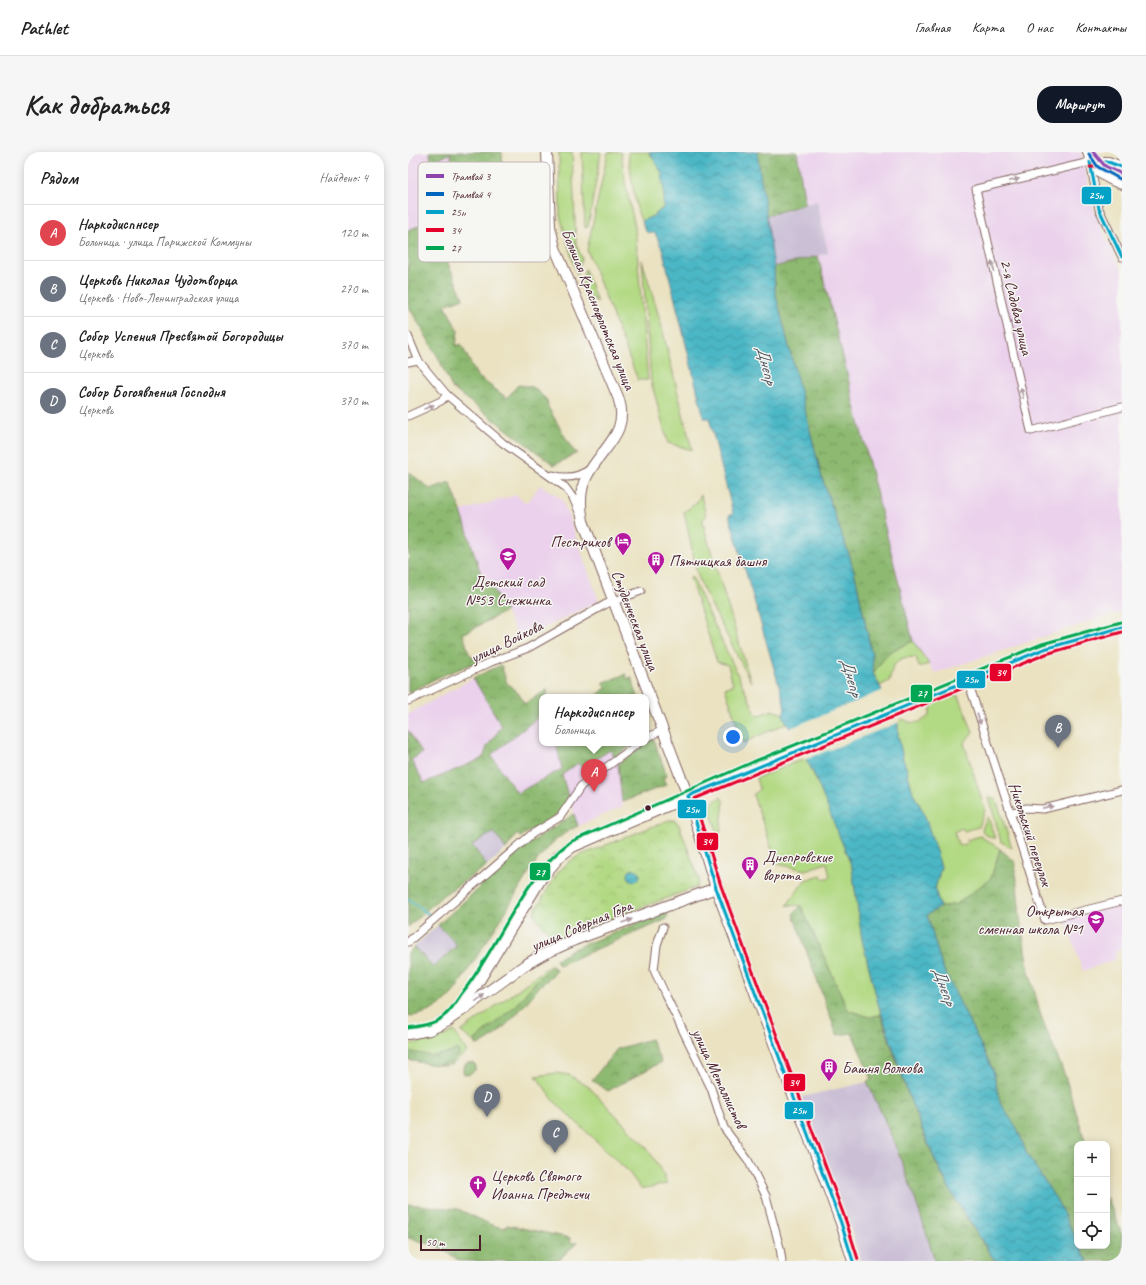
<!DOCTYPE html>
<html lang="ru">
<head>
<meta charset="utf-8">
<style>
	:root { --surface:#fff; --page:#f6f6f6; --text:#222; --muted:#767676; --line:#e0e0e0; --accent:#111827 }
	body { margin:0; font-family:Caveat,sans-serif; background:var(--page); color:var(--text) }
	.controls { position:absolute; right:12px; bottom:12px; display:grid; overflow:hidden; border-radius:8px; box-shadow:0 2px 10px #0003 }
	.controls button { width:36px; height:36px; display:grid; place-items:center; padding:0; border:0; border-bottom:1px solid var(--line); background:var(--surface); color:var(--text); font:20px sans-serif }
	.scale { position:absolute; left:12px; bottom:10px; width:61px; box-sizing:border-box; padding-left:4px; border:2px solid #4a1f2b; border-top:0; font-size:11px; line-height:14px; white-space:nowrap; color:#4a1f2b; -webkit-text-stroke:3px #f6f6f2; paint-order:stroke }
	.you { position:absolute; left:325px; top:585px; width:14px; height:14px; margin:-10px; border:3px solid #fff; border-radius:50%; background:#1a73e8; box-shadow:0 0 0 6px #1a73e833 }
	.badge { display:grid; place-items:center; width:26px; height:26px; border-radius:50%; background:var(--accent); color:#fff; font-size:13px; font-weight:700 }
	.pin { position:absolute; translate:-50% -33px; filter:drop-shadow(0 1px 2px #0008) }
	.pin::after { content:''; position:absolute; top:21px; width:14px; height:12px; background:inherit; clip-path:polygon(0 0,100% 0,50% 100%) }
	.popup { position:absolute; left:131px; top:542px; width:110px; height:52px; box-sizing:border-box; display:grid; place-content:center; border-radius:8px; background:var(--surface); filter:drop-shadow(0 1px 3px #0005); font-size:13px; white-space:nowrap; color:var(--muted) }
	.popup b { font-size:15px; color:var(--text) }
	.popup::after { content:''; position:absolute; left:50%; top:100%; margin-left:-8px; border:8px solid transparent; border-top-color:var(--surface) }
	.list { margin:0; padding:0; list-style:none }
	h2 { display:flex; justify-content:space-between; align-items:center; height:52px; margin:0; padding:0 16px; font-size:17px }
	h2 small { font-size:13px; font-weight:400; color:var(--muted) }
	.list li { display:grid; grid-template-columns:26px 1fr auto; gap:12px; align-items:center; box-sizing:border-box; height:56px; padding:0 16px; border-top:1px solid var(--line) }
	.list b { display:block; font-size:15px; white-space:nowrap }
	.list p { margin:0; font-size:13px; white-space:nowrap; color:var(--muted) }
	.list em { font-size:13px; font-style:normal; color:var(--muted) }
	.icon { flex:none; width:22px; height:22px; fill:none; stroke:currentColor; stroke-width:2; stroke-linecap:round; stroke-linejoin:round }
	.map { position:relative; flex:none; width:714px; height:1109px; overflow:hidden; border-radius:16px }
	header { display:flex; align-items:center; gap:24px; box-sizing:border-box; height:56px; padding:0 20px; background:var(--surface); border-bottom:1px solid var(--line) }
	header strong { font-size:19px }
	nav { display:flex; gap:22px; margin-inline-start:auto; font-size:14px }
	.intro { display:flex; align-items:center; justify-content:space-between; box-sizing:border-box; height:96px; padding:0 24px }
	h1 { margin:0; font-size:28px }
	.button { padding:10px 18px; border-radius:16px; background:var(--accent); color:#fff; font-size:14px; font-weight:700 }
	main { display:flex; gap:24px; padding:0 24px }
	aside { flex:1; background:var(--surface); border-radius:16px; box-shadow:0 2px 10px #0003 }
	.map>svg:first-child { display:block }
	.built { fill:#ebd1ec }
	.industrial { fill:#cbbfd6 }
	.grass { fill:#b2d983; stroke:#7e7c57 }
	.forest { fill:url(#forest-crowns); stroke:#6c6c4e }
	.park { fill:url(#park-crowns); stroke:#7e7c57 }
	.water { fill:url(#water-waves); stroke:#4a6b78 }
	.pier { fill:#eae2c1 }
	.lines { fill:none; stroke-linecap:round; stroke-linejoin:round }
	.stream { stroke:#4bb7c6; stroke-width:2.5 }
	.street-casing { stroke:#826360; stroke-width:9 }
	.secondary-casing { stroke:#826360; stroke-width:12 }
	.primary-casing { stroke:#826360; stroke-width:14 }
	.street { stroke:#fff; stroke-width:7 }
	.secondary { stroke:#fff; stroke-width:10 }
	.primary { stroke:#fff; stroke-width:12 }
	.bus-1-casing { stroke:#f6f6f2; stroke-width:6 }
	.bus-2-casing { stroke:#f6f6f2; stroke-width:6 }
	.bus-3-casing { stroke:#f6f6f2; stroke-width:6 }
	.bus-1 { stroke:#04a2c6; stroke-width:3 }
	.bus-2 { stroke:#e4002b; stroke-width:3 }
	.bus-3 { stroke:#00a651; stroke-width:3 }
	.tram-1-casing { stroke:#f6f6f2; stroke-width:6 }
	.tram-2-casing { stroke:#f6f6f2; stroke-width:6 }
	.tram-1 { stroke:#8e44ad; stroke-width:3 }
	.tram-2 { stroke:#0065bd; stroke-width:3 }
	.oneway { fill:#ae9aa0 }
	.bus-dot { fill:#4a1f2b; stroke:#f6f6f2; stroke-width:1.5 }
	.labels { text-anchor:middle; stroke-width:3; stroke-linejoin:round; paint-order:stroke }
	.street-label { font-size:16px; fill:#4a1f2b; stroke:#f6f6f2 }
	.poi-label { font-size:16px; fill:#4a1f2b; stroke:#f6f6f2; text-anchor:start }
	.water-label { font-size:17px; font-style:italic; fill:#4a5461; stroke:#f6f6f2 }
	.key { fill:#f6f6f2; stroke:#c2b6b6; stroke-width:1 }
	.key-label { font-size:11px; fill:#4a1f2b }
	.line-badge { stroke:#f6f6f2; stroke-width:1.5 }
	.badge-label { font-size:11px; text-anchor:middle; font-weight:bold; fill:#fff }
</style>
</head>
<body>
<header>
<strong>Pathlet</strong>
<nav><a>Главная</a><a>Карта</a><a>О нас</a><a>Контакты</a></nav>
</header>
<div class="intro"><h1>Как добраться</h1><a class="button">Маршрут</a></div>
<main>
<aside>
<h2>Рядом<small>Найдено: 4</small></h2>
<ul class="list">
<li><span class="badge" style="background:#e0444e">A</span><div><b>Наркодиспнсер</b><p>Больница · улица Парижской Коммуны</p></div><em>120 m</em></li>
<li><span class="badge" style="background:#6b7280">B</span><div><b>Церковь Николая Чудотворца</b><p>Церковь · Ново-Ленинградская улица</p></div><em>270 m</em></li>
<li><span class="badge" style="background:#6b7280">C</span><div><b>Собор Успения Пресвятой Богородицы</b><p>Церковь</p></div><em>370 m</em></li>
<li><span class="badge" style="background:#6b7280">D</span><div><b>Собор Богоявления Господня</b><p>Церковь</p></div><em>370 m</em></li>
</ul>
</aside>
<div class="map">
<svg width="714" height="1109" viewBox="0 0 714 1109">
	<defs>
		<pattern id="forest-crowns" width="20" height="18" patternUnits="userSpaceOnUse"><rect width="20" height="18" fill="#8db971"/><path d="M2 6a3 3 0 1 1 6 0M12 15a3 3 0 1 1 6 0" fill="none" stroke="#75965d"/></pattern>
		<pattern id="park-crowns" width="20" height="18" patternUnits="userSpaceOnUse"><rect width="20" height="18" fill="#b2d983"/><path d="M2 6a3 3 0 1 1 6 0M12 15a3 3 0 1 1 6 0" fill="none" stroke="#9bba71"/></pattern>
		<pattern id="water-waves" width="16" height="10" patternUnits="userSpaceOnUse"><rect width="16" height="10" fill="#4bb7c6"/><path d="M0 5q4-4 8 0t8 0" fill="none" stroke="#4094a1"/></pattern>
	</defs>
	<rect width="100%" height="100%" fill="#f6f6f2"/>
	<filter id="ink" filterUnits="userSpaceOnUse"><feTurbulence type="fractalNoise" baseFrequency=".025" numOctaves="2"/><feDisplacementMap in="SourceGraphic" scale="8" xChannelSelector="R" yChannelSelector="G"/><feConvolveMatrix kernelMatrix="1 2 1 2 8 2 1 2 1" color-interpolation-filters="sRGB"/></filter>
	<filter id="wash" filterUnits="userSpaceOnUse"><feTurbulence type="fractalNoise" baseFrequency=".012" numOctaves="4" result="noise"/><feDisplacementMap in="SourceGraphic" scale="16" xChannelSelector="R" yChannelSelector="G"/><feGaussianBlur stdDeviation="0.9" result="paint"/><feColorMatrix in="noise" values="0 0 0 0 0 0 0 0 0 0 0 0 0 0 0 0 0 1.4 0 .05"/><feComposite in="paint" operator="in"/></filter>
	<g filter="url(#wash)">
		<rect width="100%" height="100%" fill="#eae2c1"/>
		<g class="built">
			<polygon points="6,0 22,0 23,10 43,1 43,37 37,65 0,78 0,4"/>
			<polygon points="389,0 673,0 687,62 714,119 714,460 689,467 527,521 505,489 410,104 420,101 409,49 397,52"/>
			<polygon points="132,333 154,347 191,449 112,488 82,430 75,429 53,359 108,343 119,351"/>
			<polygon points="65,526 94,574 79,595 76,604 71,608 16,631 3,608 14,600 0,578 0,562"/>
			<polygon points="133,563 134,591 148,591 154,617 109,641 83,603"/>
			<polygon points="202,598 210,612 214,655 170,674 154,623 170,610 174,616"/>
			<polygon points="714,751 714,798 707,800 708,807 675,819 657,767"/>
		</g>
		<g class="industrial">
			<polygon points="409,49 420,101 366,115 357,64"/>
			<polygon points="86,680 98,697 79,714 64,693"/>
			<polygon points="30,773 50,793 26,816 6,795"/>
			<polygon points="459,930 481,975 509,1050 527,1109 452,1109 445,1083 413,1000 390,946"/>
		</g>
		<g class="grass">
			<polygon points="151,0 164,0 168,92 174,106 169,123 152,64"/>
			<polygon points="174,0 193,0 180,75 177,76"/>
			<polygon points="200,0 213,0 218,35 227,75 240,228 230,228 179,98"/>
			<path d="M220 0H241L254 21 256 40 255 56 245 64 234 69C227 62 222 12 220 0Z"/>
			<polygon points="234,108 252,168 284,298 260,291 243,229"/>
			<path d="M177 117 189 150C175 139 172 135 177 117Z"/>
			<polygon points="293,343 298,364 294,369 343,530 294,435 289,421 276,360 288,351"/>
			<polygon points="284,425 349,564 364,558 376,562 379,571 335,591 317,536 325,533 320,513 309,510 282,426"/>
			<polygon points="505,489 521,512 511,515 508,505 494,506 485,514 481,529 472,534 465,521 481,500"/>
			<path d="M546 543 551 544 565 580 556 591 577 658 571 675 556 679 554 676 546 680 551 694 560 691 559 688 572 684 592 697 583 726 549 752 532 755 527 737 533 715 516 661 505 641 499 618 495 607 490 582V569L494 567C507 573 511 572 522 563 522 548 533 546 546 543Z"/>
			<polygon points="398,606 418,650 444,715 454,788 473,863 461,865 440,858 393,754 379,753 397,728 413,723 415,727 422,725 419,711 397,718 369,712 345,643 351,637 348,626"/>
			<polygon points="313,645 316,650 312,682 309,681 302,655 306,649"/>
			<polygon points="581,645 588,647 604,696 593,690"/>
			<polygon points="580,664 587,687 576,682 574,677"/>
			<polygon points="144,812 146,815 129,828 107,854 66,890 53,880"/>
			<polygon points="46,879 59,900 43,913 36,914 0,908 0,892 30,887"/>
			<polygon points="148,921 161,923 181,935 238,995 253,1017 259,1032 233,1037 220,1019 147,950 128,924"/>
		</g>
		<g class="forest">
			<polygon points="22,0 94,0 96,58 85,52 54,52 37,65 43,37 43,1 23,11"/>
			<polygon points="349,0 389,0 397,52 357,64"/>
			<polygon points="25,68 41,114 55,146 37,153 50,179 48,194 53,192 69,224 99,246 110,233 125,235 139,248 140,255 164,297 169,301 146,313 44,236 30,205 0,153 0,78"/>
			<polygon points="410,104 505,489 481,500 465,521 464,503 448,427 441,403 414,326 367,139 366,115"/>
			<polygon points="1,320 22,337 42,330 53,359 75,429 81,430 98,459 55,482 61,501 69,510 33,524 0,541"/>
			<polygon points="93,513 99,531 112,543 116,552 140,537 138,545 134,545 133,563 83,603 109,641 154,617 148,591 226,591 207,605 202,598 174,616 170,611 154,623 163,654 112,685 109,682 98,697 86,680 64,693 79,714 35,743 0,775 0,578 14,601 3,608 16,631 71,608 76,604 79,595 94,574 65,526"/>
			<polygon points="218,522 219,527 223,525 230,545 187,545 199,535 194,531"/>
			<polygon points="245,586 259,624 255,626 258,633 214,650 210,612"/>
			<path d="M166 662 170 674C132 691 116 730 95 764 79 789 63 813 48 837 35 853 21 863 0 864V801L6 795 26 815 49 793 30 773 116 695Z"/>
			<polygon points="592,697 607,710 612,766 620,815 633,864 657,924 678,992 669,992 669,1088 648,1047 619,1002 609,976 592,951 585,918 534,814 519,763 532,755 549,752 583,726"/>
			<path d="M393 754 440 858 461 865 473 863C489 911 505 960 526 1006 542 1042 565 1077 587 1109H527C508 1047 488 989 459 930L464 927 444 881 429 883 385 762Z"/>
			<polygon points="258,760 260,763 257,768 151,813 148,807 160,801 160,799"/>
			<path d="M143 815 148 817C145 825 137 829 131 835 120 849 86 892 68 893L67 888 107 854 129 828Z"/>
			<polygon points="243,887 253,910 200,939 184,928 209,897"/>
			<polygon points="49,897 51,899 51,904 46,907 44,911 28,913 0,908 0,899 25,904 41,901"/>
			<path d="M59 911H66L68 914 67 918 60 923 56 922C54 917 55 914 59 911Z"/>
			<polygon points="699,1045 714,1083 714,1109 680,1109 672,1094 699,1094"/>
			<polygon points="0,1052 50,1057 86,1074 97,1076 99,1073 162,1086 162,1091 169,1091 149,1109 52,1109 29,1094 0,1086"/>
		</g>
		<polygon class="park" points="261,668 267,668 271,673 291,727 289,735 153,785 141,781 128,766 126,760 151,719 165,707 173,703"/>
		<g class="water">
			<polygon points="241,0 349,0 366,115 367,139 414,326 441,403 448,427 464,503 465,521 490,569 490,582 495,607 499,618 505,641 516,661 533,715 527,737 532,755 519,763 534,814 585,918 592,951 609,976 619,1002 648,1047 669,1088 669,1094 672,1094 680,1109 587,1109 546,1045 527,1008 503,950 470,851 454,788 444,715 405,620 375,564 377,556 375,547 321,363 325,361 301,266 296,266 255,99 247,81 242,81 237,79 234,69 245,64 255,56 256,40 254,21"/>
			<circle cx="226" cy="723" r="6"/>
		</g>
		<polygon class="pier" points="476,538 492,570 396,608 380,577"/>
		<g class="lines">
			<polyline class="stream" points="0,747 23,764"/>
		</g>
	</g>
	<g filter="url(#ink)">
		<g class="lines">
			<defs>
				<g id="street">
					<polyline points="714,105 691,57 682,10 568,37 623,279 714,255"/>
					<polyline points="0,184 10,208 39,243 95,291 157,335 165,346 172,362"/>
					<polyline points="0,210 10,208"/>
					<polyline points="0,264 33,249 39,243"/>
					<path d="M145 323C158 327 171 325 182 317"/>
					<polyline points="560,529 637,768 714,749"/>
					<polyline points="0,549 83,510 120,496 198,452 233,439"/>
					<polyline points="238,586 255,578"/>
					<polyline points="602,661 618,656 635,657 714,638"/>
					<polyline points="255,775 249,793 246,818 257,842 303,936 316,976 340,1008 358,1044 372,1096 374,1109"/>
					<polyline points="0,790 124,682 152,665 173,634 231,591"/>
				</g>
				<g id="secondary">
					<path d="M139 0 142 75 147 96 210 245C223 281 194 295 179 324 171 338 172 354 175 369L280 644 308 736 433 1071 445 1109"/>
					<path d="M680 0C684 18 697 26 714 32"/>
					<polyline points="682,10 700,10 714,15"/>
					<polyline points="45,865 117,813 136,802 169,787 308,736"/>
				</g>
				<polyline id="primary" points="0,881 21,877 40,868 68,832 133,725 151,704 164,694 347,615 636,497 714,475"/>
			</defs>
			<use href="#street" class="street-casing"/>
			<use href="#secondary" class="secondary-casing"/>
			<use href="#primary" class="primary-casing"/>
			<use href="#street" class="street"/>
			<use href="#secondary" class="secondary"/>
			<use href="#primary" class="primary"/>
			<defs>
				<g id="bus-1">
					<polyline points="714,15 700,10 682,10 691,57 714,105"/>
					<polyline points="445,1109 433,1071 308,736 280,644 636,497 714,475"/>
				</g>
				<g id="bus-2">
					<polyline points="682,15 699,15 712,20"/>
					<polyline points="450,1107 438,1069 313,734 286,647 638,502 714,480"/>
				</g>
				<path id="bus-3" d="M0 876C12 874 28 872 37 863 44 857 49 848 54 841 91 795 114 725 162 690L345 610 634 492 713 470"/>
			</defs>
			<use href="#bus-1" class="bus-1-casing"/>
			<use href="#bus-2" class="bus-2-casing"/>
			<use href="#bus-3" class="bus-3-casing"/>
			<use href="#bus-1" class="bus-1"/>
			<use href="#bus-2" class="bus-2"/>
			<use href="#bus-3" class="bus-3"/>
			<defs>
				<polyline id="tram-1" points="685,0 697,14 714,22"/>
				<polyline id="tram-2" points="681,2 690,15 712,27"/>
			</defs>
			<use href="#tram-1" class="tram-1-casing"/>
			<use href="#tram-2" class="tram-2-casing"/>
			<use href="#tram-1" class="tram-1"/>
			<use href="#tram-2" class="tram-2"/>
		</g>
		<defs><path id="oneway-solid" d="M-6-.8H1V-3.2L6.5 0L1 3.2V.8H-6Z"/></defs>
		<g class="oneway">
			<use href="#oneway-solid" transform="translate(606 28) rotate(-13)"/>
			<use href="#oneway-solid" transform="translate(585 114) rotate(-103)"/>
			<use href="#oneway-solid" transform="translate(614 241) rotate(-103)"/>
			<use href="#oneway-solid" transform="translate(21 255) rotate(-23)"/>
			<use href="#oneway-solid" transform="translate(571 567) rotate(72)"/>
			<use href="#oneway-solid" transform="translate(640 655) rotate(-11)"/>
			<use href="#oneway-solid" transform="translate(219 769) rotate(-20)"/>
			<use href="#oneway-solid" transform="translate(72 846) rotate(-38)"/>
		</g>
	</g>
	<defs>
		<symbol id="hotel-pin" viewBox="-11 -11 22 30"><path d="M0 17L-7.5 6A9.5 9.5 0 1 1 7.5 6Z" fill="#b5179e" stroke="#f6f6f2"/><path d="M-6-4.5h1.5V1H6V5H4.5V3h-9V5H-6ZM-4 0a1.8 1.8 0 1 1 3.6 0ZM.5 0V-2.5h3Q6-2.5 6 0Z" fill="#fff"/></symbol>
		<symbol id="school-pin" viewBox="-11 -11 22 30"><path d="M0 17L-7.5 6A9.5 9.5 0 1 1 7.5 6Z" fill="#b5179e" stroke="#f6f6f2"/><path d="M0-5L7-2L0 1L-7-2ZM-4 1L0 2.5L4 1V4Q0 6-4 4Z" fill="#fff"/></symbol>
		<symbol id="building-pin" viewBox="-11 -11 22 30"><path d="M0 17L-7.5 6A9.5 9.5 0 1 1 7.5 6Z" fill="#b5179e" stroke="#f6f6f2"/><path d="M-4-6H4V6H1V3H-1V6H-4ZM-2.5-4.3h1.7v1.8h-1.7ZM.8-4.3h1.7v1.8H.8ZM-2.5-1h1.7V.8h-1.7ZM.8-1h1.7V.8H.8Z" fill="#fff"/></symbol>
		<symbol id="church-pin" viewBox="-11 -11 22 30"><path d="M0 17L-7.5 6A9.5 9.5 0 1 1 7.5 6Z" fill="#b5179e" stroke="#f6f6f2"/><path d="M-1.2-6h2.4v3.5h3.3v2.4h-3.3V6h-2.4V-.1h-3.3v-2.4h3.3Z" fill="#fff"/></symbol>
	</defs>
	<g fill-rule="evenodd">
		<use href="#hotel-pin" x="205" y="379" width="20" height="27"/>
		<use href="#school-pin" x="90" y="394" width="20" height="27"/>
		<use href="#building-pin" x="238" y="398" width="20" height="27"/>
		<use href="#building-pin" x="332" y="703" width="20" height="27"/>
		<use href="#school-pin" x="678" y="757" width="20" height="27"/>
		<use href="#building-pin" x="411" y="905" width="20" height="27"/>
		<use href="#church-pin" x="60" y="1022" width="20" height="27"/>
	</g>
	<circle class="bus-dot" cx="240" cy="656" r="3.5"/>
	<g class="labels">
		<g class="street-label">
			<text transform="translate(609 155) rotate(77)" y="6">2-я Садовая улица</text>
			<text transform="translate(191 157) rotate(68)" y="6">Большая Краснофлотская улица</text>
			<text transform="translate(228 468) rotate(69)" y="6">Студенческая улица</text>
			<text transform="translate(98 489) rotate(-26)" y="6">улица Войкова</text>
			<text transform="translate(623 682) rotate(72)" y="6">Никольский переулок</text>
			<text transform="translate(173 773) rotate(-23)" y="6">улица Соборная Гора</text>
			<text transform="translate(312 926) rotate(65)" y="6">улица Металлистов</text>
		</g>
		<g class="poi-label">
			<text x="202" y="395" text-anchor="end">Пестриков</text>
			<text x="261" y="414">Пятницкая башня</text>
			<text x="100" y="435" text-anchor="middle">Детский сад<tspan x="100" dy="18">№53 Снежинка</tspan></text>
			<text x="355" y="710">Днепровские<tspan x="355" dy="18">ворота</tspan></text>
			<text x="675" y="764" text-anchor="end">Открытая<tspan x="675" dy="18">сменная школа №1</tspan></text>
			<text x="434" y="921">Башня Волкова</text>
			<text x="83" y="1029">Церковь Святого<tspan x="83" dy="18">Иоанна Предтечи</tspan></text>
		</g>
		<g class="water-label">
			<text transform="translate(359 213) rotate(76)" y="6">Днепр</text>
			<text transform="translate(444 525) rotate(74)" y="6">Днепр</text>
			<text transform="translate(537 834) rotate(71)" y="6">Днепр</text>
		</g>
	</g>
	<rect x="10" y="10" width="132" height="100" rx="6" class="key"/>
	<rect x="18" y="22" width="18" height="4" fill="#8e44ad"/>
	<rect x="18" y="40" width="18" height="4" fill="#0065bd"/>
	<rect x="18" y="58" width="18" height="4" fill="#04a2c6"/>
	<rect x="18" y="76" width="18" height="4" fill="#e4002b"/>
	<rect x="18" y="94" width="18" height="4" fill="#00a651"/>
	<g class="key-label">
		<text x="43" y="28">Трамвай 3</text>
		<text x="43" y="46">Трамвай 4</text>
		<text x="43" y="64">25н</text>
		<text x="43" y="82">34</text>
		<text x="43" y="100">27</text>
	</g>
	<g class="line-badge">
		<rect x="673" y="34" width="31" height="19" rx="4" fill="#04a2c6"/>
		<rect x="581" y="511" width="23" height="19" rx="4" fill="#e4002b"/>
		<rect x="548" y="518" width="30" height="19" rx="4" fill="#04a2c6"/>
		<rect x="502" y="532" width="23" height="19" rx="4" fill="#00a651"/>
		<rect x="269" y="647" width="30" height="20" rx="4" fill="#04a2c6"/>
		<rect x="288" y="680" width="23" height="19" rx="4" fill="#e4002b"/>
		<rect x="121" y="710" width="22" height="19" rx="4" fill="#00a651"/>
		<rect x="375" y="921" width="23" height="19" rx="4" fill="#e4002b"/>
		<rect x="376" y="949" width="30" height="19" rx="4" fill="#04a2c6"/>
	</g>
	<g class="badge-label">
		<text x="688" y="47">25н</text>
		<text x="593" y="524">34</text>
		<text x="563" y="531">25н</text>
		<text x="514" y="545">27</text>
		<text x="284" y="661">25н</text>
		<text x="299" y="693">34</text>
		<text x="132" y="724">27</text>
		<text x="386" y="934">34</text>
		<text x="391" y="962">25н</text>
	</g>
</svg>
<div class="controls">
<button>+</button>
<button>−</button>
<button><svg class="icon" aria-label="locate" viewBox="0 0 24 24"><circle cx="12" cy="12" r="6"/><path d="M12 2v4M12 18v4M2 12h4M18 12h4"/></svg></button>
</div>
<div class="scale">50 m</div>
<div class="you"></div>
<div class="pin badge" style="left:186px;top:640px;background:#e0444e">A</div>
<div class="popup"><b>Наркодиспнсер</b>Больница</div>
<div class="pin badge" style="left:650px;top:596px;background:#6b7280">B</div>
<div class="pin badge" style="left:147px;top:1001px;background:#6b7280">C</div>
<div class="pin badge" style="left:79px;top:965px;background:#6b7280">D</div>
</div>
</main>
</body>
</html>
